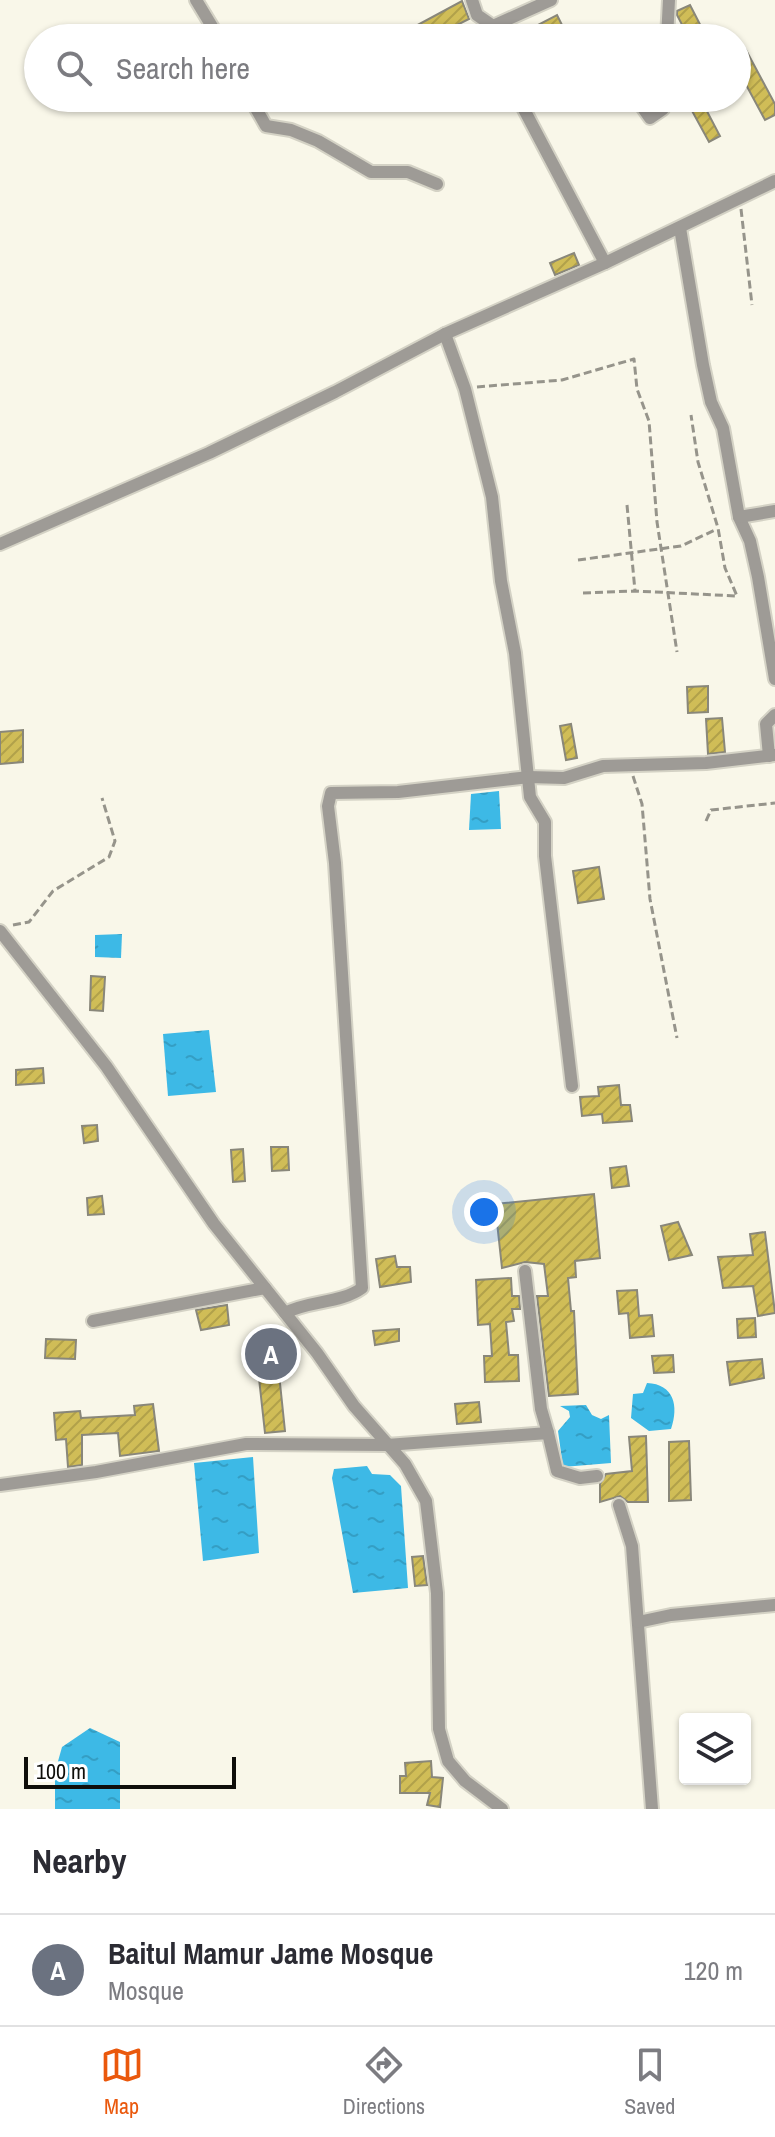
<!DOCTYPE html>
<html lang="en">
<head>
<meta charset="utf-8">
<style>
	:root { --surface:#fff; --page:#f2f2f3; --text:#2b2b33; --muted:#7c7c81; --line:#e1e1e2; --accent:#ea580c }
	body { margin:0; font-family:"Archivo Narrow",sans-serif; background:var(--page); color:var(--text) }
	.controls { position:absolute; right:24px; bottom:24px; display:grid; overflow:hidden; border-radius:8px; box-shadow:0 2px 6px #0004 }
	.controls button { width:72px; height:72px; display:grid; place-items:center; padding:0; border:0; border-bottom:2px solid var(--line); background:var(--surface); color:var(--text); font:40px sans-serif }
	.scale { position:absolute; left:24px; bottom:20px; width:212px; box-sizing:border-box; padding-left:8px; border:4px solid #0f0e0a; border-top:0; font-size:22px; line-height:28px; white-space:nowrap; color:#0f0e0a; -webkit-text-stroke:6px #fff; paint-order:stroke }
	.you { position:absolute; left:484px; top:1212px; width:28px; height:28px; margin:-20px; border:6px solid #fff; border-radius:50%; background:#1a73e8; box-shadow:0 0 0 12px #1a73e833 }
	.badge { display:grid; place-items:center; width:52px; height:52px; border-radius:50%; background:var(--accent); color:#fff; font-size:26px; font-weight:700 }
	.pin { position:absolute; translate:-50% -50%; border:4px solid #fff; box-shadow:0 2px 8px #0006 }
	.list { margin:0; padding:0; list-style:none }
	h2 { display:flex; justify-content:space-between; align-items:center; height:104px; margin:0; padding:0 32px; font-size:34px }
	h2 small { font-size:26px; font-weight:400; color:var(--muted) }
	.list li { display:grid; grid-template-columns:52px 1fr auto; gap:24px; align-items:center; box-sizing:border-box; height:112px; padding:0 32px; border-top:2px solid var(--line) }
	.list b { display:block; font-size:30px; white-space:nowrap }
	.list p { margin:0; font-size:26px; white-space:nowrap; color:var(--muted) }
	.list em { font-size:26px; font-style:normal; color:var(--muted) }
	.icon { flex:none; width:44px; height:44px; fill:none; stroke:currentColor; stroke-width:2; stroke-linecap:round; stroke-linejoin:round }
	.map { position:relative; flex:none; width:775px; height:1809px; overflow:hidden }
	.search { position:absolute; background:var(--surface); box-shadow:0 2px 6px #0004; left:24px; right:24px; top:24px; height:88px; display:flex; align-items:center; gap:20px; box-sizing:border-box; padding:0 28px; border-radius:44px; color:var(--muted); font-size:30px }
	.sheet { height:216px; background:var(--surface) }
	nav { display:flex; justify-content:space-around; align-items:center; box-sizing:border-box; height:112px; border-top:2px solid var(--line); background:var(--surface); font-size:22px; color:var(--muted) }
	nav a { display:grid; justify-items:center; gap:4px }
	nav .on { color:var(--accent) }
	.map>svg:first-child { display:block }
	.water { fill:url(#water-ripples) }
	.building { fill:url(#building-hatch); stroke:#89877a; stroke-width:2 }
	.lines { fill:none; stroke-linecap:round; stroke-linejoin:round }
	.street-casing { stroke:#d4d2c5; stroke-width:16 }
	.path { stroke:#96948b; stroke-width:3; stroke-dasharray:8 4; stroke-linecap:butt }
	.street { stroke:#9e9b96; stroke-width:12 }
</style>
</head>
<body>
<div class="map">
<svg width="775" height="1809" viewBox="0 0 775 1809">
	<defs>
		<pattern id="water-ripples" width="26" height="14" patternUnits="userSpaceOnUse" patternTransform="scale(2)"><rect width="26" height="14" fill="#3db9e6"/><path d="M2 4q2-2 4 0t4 0M15 11q2-2 4 0t4 0" fill="none" stroke="#349ec4"/></pattern>
		<pattern id="building-hatch" width="6" height="6" patternUnits="userSpaceOnUse" patternTransform="scale(2)"><rect width="6" height="6" fill="#d0bd57"/><path d="M-1 1l2-2M0 6l6-6M5 7l2-2" fill="none" stroke="#b1a14a"/></pattern>
	</defs>
	<rect width="100%" height="100%" fill="#f9f7e9"/>
	<g class="water">
		<polygon points="499,791 501,829 469,830 471,794"/>
		<polygon points="122,934 121,958 95,957 95,935"/>
		<polygon points="209,1030 216,1092 168,1096 163,1034"/>
		<path d="M647 1383C674 1384 679 1406 671 1429L649 1431 631 1418 633 1394 643 1393Z"/>
		<polygon points="586,1405 592,1415 601,1419 609,1415 611,1463 563,1467 558,1431 570,1417 569,1411 560,1406"/>
		<polygon points="253,1457 259,1553 203,1561 194,1463"/>
		<polygon points="367,1466 372,1474 390,1475 401,1486 408,1588 353,1593 332,1478 334,1469"/>
		<polygon points="90,1728 120,1742 120,1809 55,1809 55,1772 62,1747"/>
	</g>
	<g class="building">
		<polygon points="462,1 469,19 431,38 417,38 412,28"/>
		<polygon points="690,5 707,38 689,38 677,15 677,11"/>
		<polygon points="557,15 564,29 546,38 513,38"/>
		<polygon points="746,50 775,104 775,115 765,120 737,68 737,55"/>
		<polygon points="685,98 700,98 720,136 709,142"/>
		<polygon points="574,253 579,265 555,275 550,263"/>
		<polygon points="708,686 708,712 688,713 687,687"/>
		<polygon points="722,718 725,752 708,754 706,719"/>
		<polygon points="571,724 577,758 566,760 560,726"/>
		<polygon points="23,730 23,762 0,764 0,732"/>
		<polygon points="599,867 604,899 578,903 573,871"/>
		<polygon points="91,976 105,977 103,1011 90,1010"/>
		<polygon points="43,1068 44,1083 16,1085 16,1070"/>
		<polygon points="619,1085 621,1105 630,1105 632,1121 603,1123 602,1114 582,1116 580,1097 599,1096 598,1087"/>
		<polygon points="97,1125 98,1141 84,1143 82,1126"/>
		<polygon points="271,1147 288,1147 289,1170 272,1171"/>
		<polygon points="243,1149 245,1181 233,1182 231,1150"/>
		<polygon points="626,1166 629,1186 612,1188 610,1168"/>
		<polygon points="594,1194 600,1258 575,1261 576,1277 568,1278 571,1311 574,1311 578,1394 549,1396 537,1296 548,1296 544,1264 525,1262 502,1268 495,1204"/>
		<polygon points="102,1196 104,1214 88,1215 87,1198"/>
		<polygon points="678,1222 692,1255 669,1260 661,1226"/>
		<polygon points="765,1232 775,1313 758,1316 753,1286 723,1288 718,1257 753,1255 750,1234"/>
		<polygon points="395,1256 397,1267 410,1267 411,1282 380,1287 376,1259"/>
		<polygon points="511,1278 512,1296 519,1296 520,1309 512,1309 514,1321 506,1322 509,1355 518,1355 519,1381 485,1382 484,1356 492,1356 490,1324 478,1325 476,1280"/>
		<polygon points="637,1290 639,1316 652,1315 654,1336 630,1338 628,1313 619,1314 617,1291"/>
		<polygon points="227,1305 229,1325 201,1330 196,1310"/>
		<polygon points="755,1318 756,1337 738,1338 737,1319"/>
		<polygon points="399,1329 399,1341 375,1345 373,1331"/>
		<polygon points="46,1339 76,1340 75,1359 45,1358"/>
		<polygon points="283,1340 285,1363 278,1364 285,1431 265,1433 255,1342"/>
		<polygon points="673,1355 674,1372 654,1373 652,1356"/>
		<polygon points="762,1359 764,1378 730,1385 727,1362"/>
		<polygon points="479,1402 481,1422 457,1424 455,1404"/>
		<polygon points="153,1404 159,1451 120,1456 118,1433 82,1435 82,1465 68,1467 66,1439 56,1440 54,1413 80,1411 81,1418 135,1415 134,1406"/>
		<polygon points="646,1436 648,1502 628,1502 620,1496 600,1502 600,1484 606,1474 632,1471 629,1437"/>
		<polygon points="689,1441 691,1500 669,1501 669,1442"/>
		<polygon points="423,1556 427,1585 415,1586 412,1557"/>
		<polygon points="431,1761 432,1777 443,1778 440,1807 427,1805 430,1793 400,1793 400,1776 406,1776 405,1763"/>
	</g>
	<g class="lines">
		<defs>
			<g id="street">
				<polyline points="196,0 219,38"/>
				<polyline points="472,0 477,15 493,26 551,0"/>
				<polyline points="667,38 669,0"/>
				<polyline points="250,98 266,126 291,130 318,141 371,172 408,172 437,184"/>
				<polyline points="518,98 605,263"/>
				<polyline points="636,98 650,118 663,109 664,98"/>
				<polyline points="680,228 703,365 711,402 723,428 739,517 750,541 758,577 775,679"/>
				<polyline points="445,334 465,389 492,497 501,581 515,653 530,797 545,822 545,856 572,1086"/>
				<polyline points="739,517 775,511"/>
				<polyline points="0,544 209,453 335,392 445,334 605,263 775,181"/>
				<polyline points="769,756 766,724 775,715"/>
				<polyline points="0,931 106,1066 214,1224 317,1353 354,1406 405,1464 426,1501 437,1593 439,1729 448,1761 465,1781 502,1809"/>
				<polyline points="525,1271 541,1409 548,1433"/>
				<path d="M285 1313C309 1300 340 1304 362 1288L335 863 328 806 331 793 398 792 529 777 564 778 603 766 706 763 775 755"/>
				<polyline points="93,1321 265,1288"/>
				<polyline points="0,1485 96,1472 246,1444 387,1445 548,1433 557,1471 580,1478 597,1476"/>
				<polyline points="619,1505 632,1546 652,1809"/>
				<polyline points="638,1622 671,1615 775,1605"/>
			</g>
		</defs>
		<use href="#street" class="street-casing"/>
		<g class="path">
			<polyline points="741,209 752,305"/>
			<polyline points="477,387 562,380 634,359 637,389 649,421 657,522 677,652"/>
			<polyline points="627,505 635,591"/>
			<polyline points="578,560 681,546 717,529"/>
			<polyline points="583,593 635,591 737,596 725,568 718,528 698,462 691,415"/>
			<polyline points="633,776 642,804 650,899 677,1038"/>
			<polyline points="706,821 711,810 775,803"/>
			<polyline points="13,925 29,922 53,891 109,857 115,841 102,798"/>
		</g>
		<use href="#street" class="street"/>
	</g>
</svg>
<div class="controls">
<button><svg class="icon" aria-label="layers" viewBox="0 0 24 24"><path d="M12 4l9 5-9 5-9-5zM3 14l9 5 9-5"/></svg></button>
</div>
<div class="scale">100 m</div>
<div class="you"></div>
<div class="pin badge" style="left:271px;top:1354px;background:#6b7280">A</div>
<div class="search"><svg class="icon" aria-label="search" viewBox="0 0 24 24"><circle cx="10" cy="10" r="6"/><path d="M15 15l6 6"/></svg>Search here</div>
</div>
<section class="sheet">
<h2>Nearby<small></small></h2>
<ul class="list">
<li><span class="badge" style="background:#6b7280">A</span><div><b>Baitul Mamur Jame Mosque</b><p>Mosque</p></div><em>120 m</em></li>
</ul>
</section>
<nav>
<a class="on"><svg class="icon" aria-label="map" viewBox="0 0 24 24"><path d="M3 6l6-2 6 2 6-2v14l-6 2-6-2-6 2zM9 4v14M15 6v14"/></svg>Map</a>
<a><svg class="icon" aria-label="directions" viewBox="0 0 24 24"><path d="M12 3l9 9-9 9-9-9zM9 14v-3h6M13 9l2 2-2 2"/></svg>Directions</a>
<a><svg class="icon" aria-label="saved" viewBox="0 0 24 24"><path d="M7 4h10v16l-5-4-5 4z"/></svg>Saved</a>
</nav>
</body>
</html>
